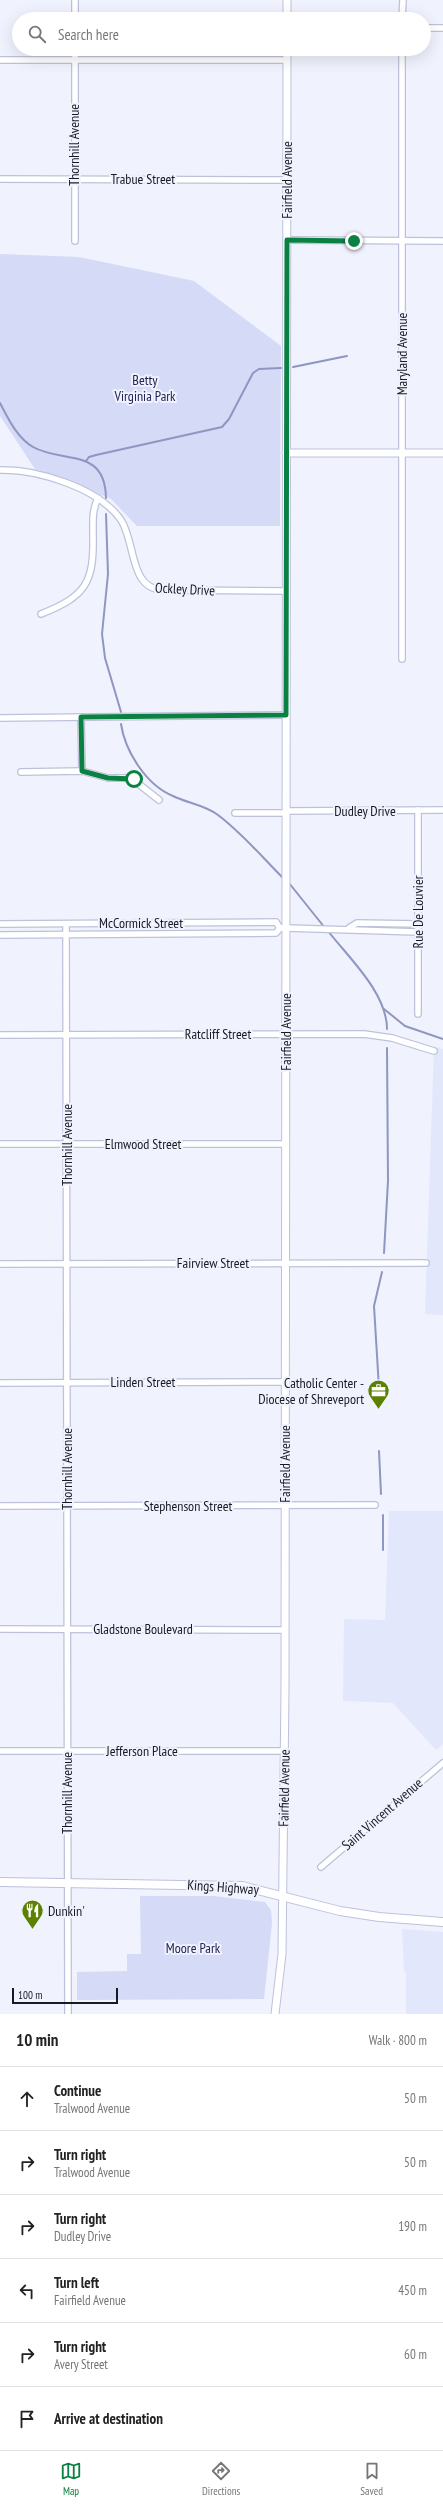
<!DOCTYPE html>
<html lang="en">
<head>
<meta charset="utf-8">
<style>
	:root { --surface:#fff; --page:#f2f2f2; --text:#222; --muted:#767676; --line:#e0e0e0; --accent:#0b8043 }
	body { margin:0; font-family:"PT Sans Narrow",sans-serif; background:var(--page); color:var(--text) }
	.scale { position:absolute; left:12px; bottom:10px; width:106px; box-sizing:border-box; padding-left:4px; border:2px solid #181a23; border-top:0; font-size:11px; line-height:14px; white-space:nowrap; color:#181a23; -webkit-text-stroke:3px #f0f2fd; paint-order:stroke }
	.stop { position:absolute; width:12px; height:12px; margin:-9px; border:3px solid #0b8043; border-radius:50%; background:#fff }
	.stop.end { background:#0b8043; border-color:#fff; box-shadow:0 1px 4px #0008 }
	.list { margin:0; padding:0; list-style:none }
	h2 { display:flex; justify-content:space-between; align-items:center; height:52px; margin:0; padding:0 16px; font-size:17px }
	h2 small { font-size:13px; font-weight:400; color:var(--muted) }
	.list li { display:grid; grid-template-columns:26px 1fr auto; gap:12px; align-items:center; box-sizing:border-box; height:64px; padding:0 16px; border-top:1px solid var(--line) }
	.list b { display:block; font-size:15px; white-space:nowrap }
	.list p { margin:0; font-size:13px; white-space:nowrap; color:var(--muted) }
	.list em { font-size:13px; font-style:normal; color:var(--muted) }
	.icon { flex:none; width:22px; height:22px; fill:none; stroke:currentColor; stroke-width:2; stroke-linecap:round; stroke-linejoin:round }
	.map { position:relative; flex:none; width:443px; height:2014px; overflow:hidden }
	.search { position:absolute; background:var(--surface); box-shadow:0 4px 16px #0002; left:12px; right:12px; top:12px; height:44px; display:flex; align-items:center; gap:10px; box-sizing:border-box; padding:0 14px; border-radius:22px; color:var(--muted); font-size:15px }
	.sheet { height:436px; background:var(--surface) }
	nav { display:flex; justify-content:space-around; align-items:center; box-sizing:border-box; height:56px; border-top:1px solid var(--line); background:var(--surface); font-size:11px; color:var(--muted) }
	nav a { display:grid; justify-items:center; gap:2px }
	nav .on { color:var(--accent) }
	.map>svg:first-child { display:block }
	.built { fill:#e3e7fb }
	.green { fill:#d5daf7 }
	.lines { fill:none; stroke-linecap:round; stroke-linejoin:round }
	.stream { stroke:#8f96c1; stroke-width:2 }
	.minor-casing { stroke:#bdc2db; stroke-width:8 }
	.tertiary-casing { stroke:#bdc2db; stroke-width:9 }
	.secondary-casing { stroke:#bdc2db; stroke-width:10 }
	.minor { stroke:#fff; stroke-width:5.5 }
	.tertiary { stroke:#fff; stroke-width:7 }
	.secondary { stroke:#fff; stroke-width:8 }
	.route { stroke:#0b8043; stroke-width:5 }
	.labels { text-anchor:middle; stroke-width:4; stroke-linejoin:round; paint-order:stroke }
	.street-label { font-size:14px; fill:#181a23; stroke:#f0f2fd }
	.park-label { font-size:14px; fill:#212257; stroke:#f0f2fd }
	.poi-label { font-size:14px; fill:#181a23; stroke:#f0f2fd; text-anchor:end }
</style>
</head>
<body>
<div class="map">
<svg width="443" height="2014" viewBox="0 0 443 2014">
	<rect width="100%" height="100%" fill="#f0f2fd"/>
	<g class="built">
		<polygon points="434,1046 443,1049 443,1315 425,1314"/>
		<polygon points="389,1511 443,1511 443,1744 436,1750 393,1703 343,1701 344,1619 385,1620"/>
		<polygon points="402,1929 443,1932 443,2014 406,2014 406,1973 404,1970"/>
	</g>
	<g class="green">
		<polygon points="0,254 79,257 194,281 281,346 280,526 137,526 111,499 57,476 35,469 0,416"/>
		<polygon points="140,1896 213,1896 265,1902 271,1910 272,1923 264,1999 77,2000 77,1972 127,1971 127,1954 141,1954"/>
	</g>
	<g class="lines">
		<g class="stream">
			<polyline points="293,367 347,356"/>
			<path d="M0 403C8 418 17 438 33 447 64 464 105 447 106 498"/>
			<polyline points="86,461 89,457 96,455 222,427 229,419 253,373 259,369 281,368"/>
			<polyline points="106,514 108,574 102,634 105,658 121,712"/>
			<path d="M121 724C125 751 146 785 173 796 187 803 205 805 218 815 242 833 263 858 284 879"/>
			<polyline points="289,883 325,928"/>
			<path d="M328 931C349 958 387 993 387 1029"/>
			<polyline points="384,1009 405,1026 443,1039"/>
			<polyline points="384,1253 388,1181 387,1048"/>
			<polyline points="380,1405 374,1306 382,1272"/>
			<polyline points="379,1451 381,1494"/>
			<polyline points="383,1515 383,1550"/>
		</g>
		<defs>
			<g id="minor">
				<polyline points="75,19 75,0"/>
				<polyline points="402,19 403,0"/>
				<polyline points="424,28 443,28"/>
				<polyline points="0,60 287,60"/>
				<polyline points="0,179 287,180"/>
				<polyline points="287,240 443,241"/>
				<polyline points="75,241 75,49"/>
				<path d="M0 470C37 469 99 488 121 520 136 543 129 589 163 590L286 591"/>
				<path d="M41 614C86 596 94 583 93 535 93 521 92 510 98 498"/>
				<polyline points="402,659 402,49"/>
				<polyline points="81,717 82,771"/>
				<polyline points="0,718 286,715"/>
				<polyline points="21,772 82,771 108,778 131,778 159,800"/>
				<polyline points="286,811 443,810"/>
				<polyline points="235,813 286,813"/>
				<polyline points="0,924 276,922 280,928"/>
				<polyline points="66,924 68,2014"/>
				<polyline points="349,928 357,923 418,924"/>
				<polyline points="0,935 276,933 280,928 286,928 418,932"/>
				<polyline points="418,1014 418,810"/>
				<polyline points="0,1035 364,1034 392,1038 434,1051"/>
				<polyline points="0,1144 285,1144"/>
				<polyline points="0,1264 426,1263"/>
				<polyline points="0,1383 285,1382"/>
				<polyline points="0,1506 375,1505"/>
				<polyline points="0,1629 285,1630"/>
				<polyline points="0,1751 284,1751"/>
				<polyline points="321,1867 443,1763"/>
			</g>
			<g id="tertiary">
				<polyline points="287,19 287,0"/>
				<polyline points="286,453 443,453"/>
				<polyline points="275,2014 282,1954 285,1689 287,49"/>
			</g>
			<polyline id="secondary" points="0,1882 242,1886 340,1911 379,1917 443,1922"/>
		</defs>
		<use href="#minor" class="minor-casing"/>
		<use href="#tertiary" class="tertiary-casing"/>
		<use href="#secondary" class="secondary-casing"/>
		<use href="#minor" class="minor"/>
		<use href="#tertiary" class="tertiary"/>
		<use href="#secondary" class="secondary"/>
	</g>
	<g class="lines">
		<polyline class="route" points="134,779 108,778 82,771 81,717 286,715 287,240 354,241"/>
	</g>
	<defs>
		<symbol id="office-pin" viewBox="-11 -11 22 30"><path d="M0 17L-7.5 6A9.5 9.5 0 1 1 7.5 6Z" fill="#5b8100" stroke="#f0f2fd"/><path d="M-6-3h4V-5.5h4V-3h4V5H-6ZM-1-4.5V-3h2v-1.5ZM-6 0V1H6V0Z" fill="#fff"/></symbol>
		<symbol id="restaurant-pin" viewBox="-11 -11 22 30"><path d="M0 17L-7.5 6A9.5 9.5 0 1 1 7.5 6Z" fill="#5b8100" stroke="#f0f2fd"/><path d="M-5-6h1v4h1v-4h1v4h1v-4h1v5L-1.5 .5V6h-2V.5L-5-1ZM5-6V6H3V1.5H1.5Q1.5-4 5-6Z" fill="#fff"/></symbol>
	</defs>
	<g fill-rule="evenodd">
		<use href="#office-pin" x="366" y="1378" width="25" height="34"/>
		<use href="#restaurant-pin" x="20" y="1898" width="25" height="34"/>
	</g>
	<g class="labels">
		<g class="street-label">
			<text transform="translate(74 145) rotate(-90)" y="5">Thornhill Avenue</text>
			<text x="143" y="184">Trabue Street</text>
			<text transform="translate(287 180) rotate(-90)" y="5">Fairfield Avenue</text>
			<text transform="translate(402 354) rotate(-90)" y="5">Maryland Avenue</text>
			<text transform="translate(185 589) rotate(3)" y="5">Ockley Drive</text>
			<text x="365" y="816">Dudley Drive</text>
			<text transform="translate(418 912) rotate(-90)" y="5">Rue De Louvier</text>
			<text x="141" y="928">McCormick Street</text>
			<text transform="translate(286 1032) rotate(-90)" y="5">Fairfield Avenue</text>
			<text x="218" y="1039">Ratcliff Street</text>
			<text x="143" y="1149">Elmwood Street</text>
			<text transform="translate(67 1145) rotate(-90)" y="5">Thornhill Avenue</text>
			<text x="213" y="1268">Fairview Street</text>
			<text x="143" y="1387">Linden Street</text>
			<text transform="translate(285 1464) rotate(-90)" y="5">Fairfield Avenue</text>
			<text transform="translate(67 1469) rotate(-90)" y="5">Thornhill Avenue</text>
			<text x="188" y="1511">Stephenson Street</text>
			<text x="143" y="1634">Gladstone Boulevard</text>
			<text x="142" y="1756">Jefferson Place</text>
			<text transform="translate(284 1788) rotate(-89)" y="5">Fairfield Avenue</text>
			<text transform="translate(67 1793) rotate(-90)" y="5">Thornhill Avenue</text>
			<text transform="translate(382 1814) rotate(-41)" y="5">Saint Vincent Avenue</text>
			<text transform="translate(223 1887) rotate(4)" y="5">Kings Highway</text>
		</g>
		<g class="park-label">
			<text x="145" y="385">Betty<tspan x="145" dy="16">Virginia Park</tspan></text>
			<text x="193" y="1953">Moore Park</text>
		</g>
		<g class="poi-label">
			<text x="364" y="1388">Catholic Center -<tspan x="364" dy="16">Diocese of Shreveport</tspan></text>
			<text x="48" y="1916" text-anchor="start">Dunkin'</text>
		</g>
	</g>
</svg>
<div class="scale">100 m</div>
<div class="stop" style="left:134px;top:779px"></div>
<div class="stop end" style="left:354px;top:241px"></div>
<div class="search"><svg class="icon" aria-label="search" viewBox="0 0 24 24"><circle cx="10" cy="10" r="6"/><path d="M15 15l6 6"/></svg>Search here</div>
</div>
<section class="sheet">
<h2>10 min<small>Walk · 800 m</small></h2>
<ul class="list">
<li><svg class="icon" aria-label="ahead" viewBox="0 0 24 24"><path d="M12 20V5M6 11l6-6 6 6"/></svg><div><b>Continue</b><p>Tralwood Avenue</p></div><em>50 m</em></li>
<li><svg class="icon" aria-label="right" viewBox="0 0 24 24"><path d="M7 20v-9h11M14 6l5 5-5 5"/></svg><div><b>Turn right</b><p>Tralwood Avenue</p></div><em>50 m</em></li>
<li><svg class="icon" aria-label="right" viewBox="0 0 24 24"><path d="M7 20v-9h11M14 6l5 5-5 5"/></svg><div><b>Turn right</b><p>Dudley Drive</p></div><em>190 m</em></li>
<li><svg class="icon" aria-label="left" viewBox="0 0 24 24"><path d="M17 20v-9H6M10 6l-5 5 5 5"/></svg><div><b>Turn left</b><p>Fairfield Avenue</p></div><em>450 m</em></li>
<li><svg class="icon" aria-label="right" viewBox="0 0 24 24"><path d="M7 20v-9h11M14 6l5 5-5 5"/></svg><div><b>Turn right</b><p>Avery Street</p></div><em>60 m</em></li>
<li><svg class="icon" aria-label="arrive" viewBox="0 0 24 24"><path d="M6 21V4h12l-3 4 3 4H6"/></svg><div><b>Arrive at destination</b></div></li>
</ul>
</section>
<nav>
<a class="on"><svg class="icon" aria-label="map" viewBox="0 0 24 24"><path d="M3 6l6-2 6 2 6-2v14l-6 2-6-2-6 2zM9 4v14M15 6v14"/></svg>Map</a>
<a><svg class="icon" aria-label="directions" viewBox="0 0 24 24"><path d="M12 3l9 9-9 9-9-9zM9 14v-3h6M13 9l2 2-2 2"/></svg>Directions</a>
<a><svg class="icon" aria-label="saved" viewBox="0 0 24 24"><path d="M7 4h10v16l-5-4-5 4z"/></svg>Saved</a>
</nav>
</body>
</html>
